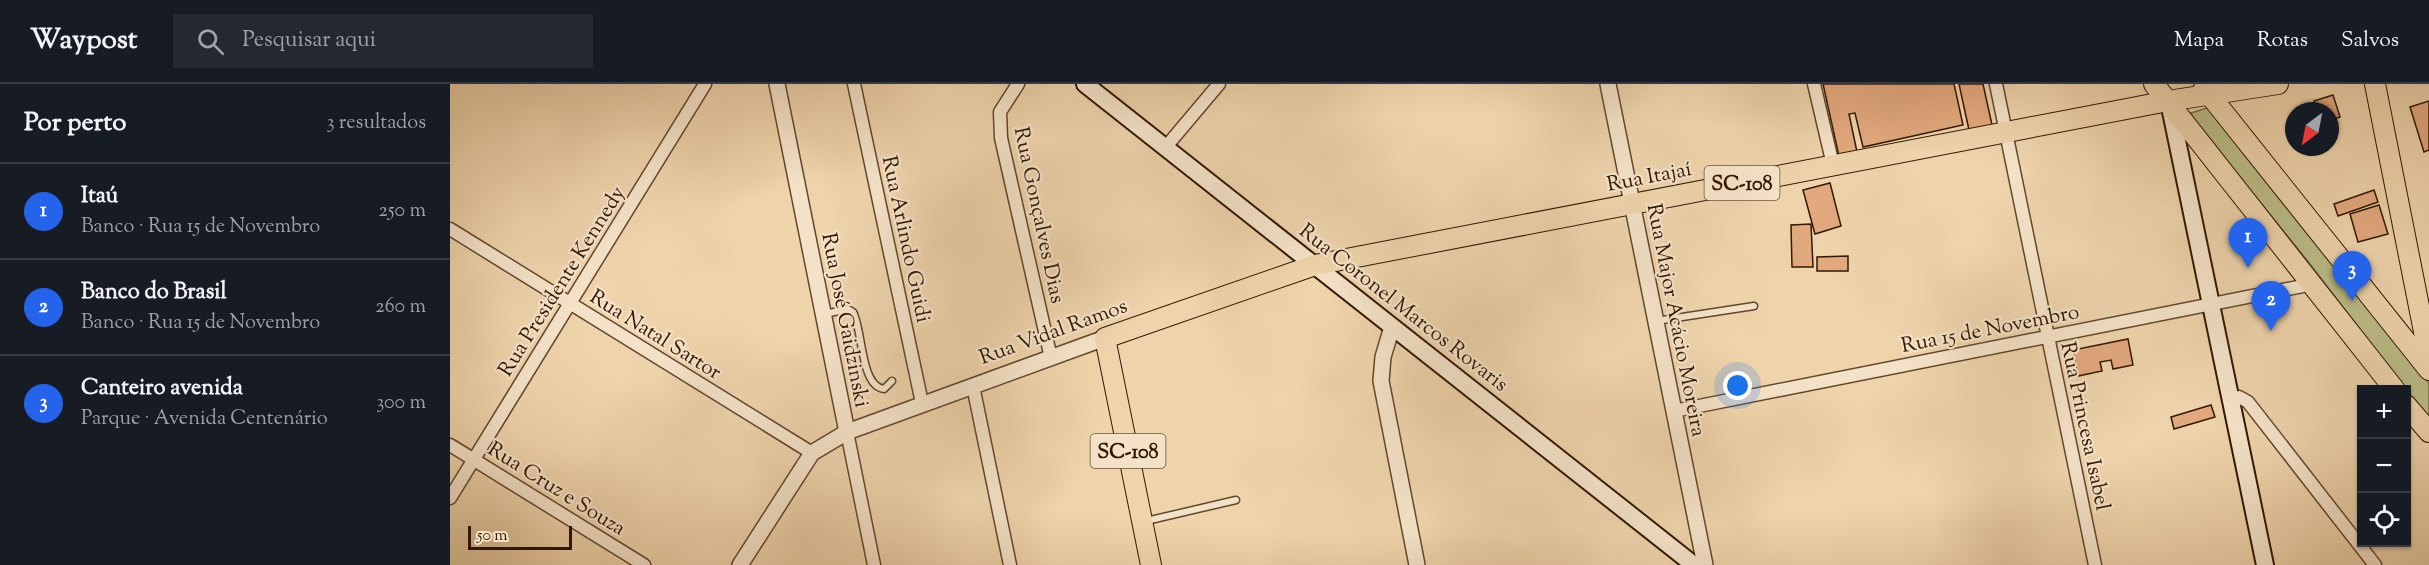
<!DOCTYPE html>
<html lang="pt">
<head>
<meta charset="utf-8">
<style>
	:root { --surface:#171b24; --page:#242831; --text:#f1f3f6; --muted:#9ea1a6; --line:#363941; --accent:#2563eb }
	body { margin:0; font-family:"Sorts Mill Goudy",serif; background:var(--page); color:var(--text) }
	.controls { position:absolute; right:18px; bottom:18px; display:grid; overflow:hidden; border-radius:0px; box-shadow:0 2px 4px #0004 }
	.controls button { width:54px; height:54px; display:grid; place-items:center; padding:0; border:0; border-bottom:2px solid var(--line); background:var(--surface); color:var(--text); font:30px sans-serif }
	.compass { position:absolute; left:1835px; top:18px; width:54px; height:54px; border-radius:50%; background:var(--surface); box-shadow:0 2px 4px #0004; rotate:212deg }
	.scale { position:absolute; left:18px; bottom:15px; width:104px; box-sizing:border-box; padding-left:6px; border:3px solid #321801; border-top:0; font-size:16px; line-height:21px; white-space:nowrap; color:#321801; -webkit-text-stroke:4px #f4e2c8; paint-order:stroke }
	.you { position:absolute; left:1288px; top:302px; width:21px; height:21px; margin:-15px; border:4px solid #fff; border-radius:50%; background:#1a73e8; box-shadow:0 0 0 9px #1a73e833 }
	.badge { display:grid; place-items:center; width:39px; height:39px; border-radius:50%; background:var(--accent); color:#fff; font-size:20px; font-weight:700 }
	.pin { position:absolute; translate:-50% -50px; filter:drop-shadow(0 2px 3px #0008) }
	.pin::after { content:''; position:absolute; top:32px; width:21px; height:18px; background:inherit; clip-path:polygon(0 0,100% 0,50% 100%) }
	.list { margin:0; padding:0; list-style:none }
	h2 { display:flex; justify-content:space-between; align-items:center; height:78px; margin:0; padding:0 24px; font-size:26px }
	h2 small { font-size:20px; font-weight:400; color:var(--muted) }
	.list li { display:grid; grid-template-columns:39px 1fr auto; gap:18px; align-items:center; box-sizing:border-box; height:96px; padding:0 24px; border-top:2px solid var(--line) }
	.list b { display:block; font-size:22px; white-space:nowrap }
	.list p { margin:0; font-size:20px; white-space:nowrap; color:var(--muted) }
	.list em { font-size:20px; font-style:normal; color:var(--muted) }
	.icon { flex:none; width:33px; height:33px; fill:none; stroke:currentColor; stroke-width:2; stroke-linecap:round; stroke-linejoin:round }
	.map { position:relative; flex:none; width:1979px; height:481px; overflow:hidden }
	header { display:flex; align-items:center; gap:36px; box-sizing:border-box; height:84px; padding:0 30px; background:var(--surface); border-bottom:2px solid var(--line) }
	header strong { font-size:28px }
	nav { display:flex; gap:33px; margin-inline-start:auto; font-size:21px }
	.search { width:420px; height:54px; background:var(--page); display:flex; align-items:center; gap:15px; box-sizing:border-box; padding:0 21px; border-radius:0px; color:var(--muted); font-size:22px }
	main { display:flex }
	aside { flex:1; background:var(--surface) }
	.map>svg:first-child { display:block }
	.green { fill:#bbbc87; stroke:#766a44; stroke-width:1.5 }
	.building { fill:#e2a87e; stroke:#321801; stroke-width:1.5 }
	.lines { fill:none; stroke-linecap:round; stroke-linejoin:round }
	.service-casing { stroke:#61472c; stroke-width:9 }
	.minor-casing { stroke:#61472c; stroke-width:15 }
	.tertiary-casing { stroke:#61472c; stroke-width:18 }
	.secondary-casing { stroke:#321801; stroke-width:20 }
	.primary-casing { stroke:#321801; stroke-width:22 }
	.service { stroke:#f4e2c8; stroke-width:6 }
	.minor { stroke:#f4e2c8; stroke-width:12 }
	.tertiary { stroke:#f4e2c8; stroke-width:15 }
	.secondary { stroke:#f4e2c8; stroke-width:16 }
	.primary { stroke:#eed3ab; stroke-width:20 }
	.labels { text-anchor:middle; stroke-width:4.5; stroke-linejoin:round; paint-order:stroke }
	.shield { fill:#f4e2c8; stroke:#6c553d; stroke-width:1.5 }
	.shield-label { font-size:20px; font-weight:bold; fill:#321801 }
	.street-label { font-size:21px; fill:#321801; stroke:#f4e2c8 }
</style>
</head>
<body>
<header>
<strong>Waypost</strong>
<div class="search"><svg class="icon" aria-label="search" viewBox="0 0 24 24"><circle cx="10" cy="10" r="6"/><path d="M15 15l6 6"/></svg>Pesquisar aqui</div>
<nav><a>Mapa</a><a>Rotas</a><a>Salvos</a></nav>
</header>
<main>
<aside>
<h2>Por perto<small>3 resultados</small></h2>
<ul class="list">
<li><span class="badge">1</span><div><b>Itaú</b><p>Banco · Rua 15 de Novembro</p></div><em>250 m</em></li>
<li><span class="badge">2</span><div><b>Banco do Brasil</b><p>Banco · Rua 15 de Novembro</p></div><em>260 m</em></li>
<li><span class="badge">3</span><div><b>Canteiro avenida</b><p>Parque · Avenida Centenário</p></div><em>300 m</em></li>
</ul>
</aside>
<div class="map">
<svg width="1979" height="481" viewBox="0 0 1979 481">
	<rect width="100%" height="100%" fill="#eed3ab"/>
	<filter id="stains"><feTurbulence type="fractalNoise" baseFrequency=".00333" numOctaves="4"/><feColorMatrix values="0 0 0 0 .2 0 0 0 0 .09 0 0 0 0 .02 0 0 0 .5 -.17"/></filter>
	<radialGradient id="worn" r=".72"><stop offset=".6" stop-color="#630" stop-opacity="0"/><stop offset="1" stop-color="#630" stop-opacity=".3"/></radialGradient>
	<polygon class="green" points="1760,23 1979,299 1979,335 1856,175 1738,30"/>
	<g class="building">
		<polygon points="1373,0 1504,0 1513,41 1413,63 1405,29 1399,30 1407,68 1389,72"/>
		<polygon points="1509,0 1533,0 1542,41 1519,46"/>
		<polygon points="1883,11 1890,33 1880,36 1880,27 1867,27 1864,17"/>
		<polygon points="1979,17 1979,66 1974,68 1960,23"/>
		<polygon points="1380,99 1391,142 1365,150 1353,106"/>
		<polygon points="1924,106 1928,118 1888,132 1884,120"/>
		<polygon points="1929,121 1938,150 1908,158 1900,130"/>
		<polygon points="1361,140 1363,183 1342,183 1341,141"/>
		<polygon points="1398,172 1398,187 1367,187 1367,173"/>
		<polygon points="1678,255 1683,281 1663,285 1661,276 1650,278 1652,287 1628,292 1623,266"/>
		<polygon points="1761,321 1765,333 1724,345 1721,333"/>
	</g>
	<g class="lines">
		<defs>
			<g id="service">
				<path d="M375 230 398 225 403 228C413 246 410 302 434 305L442 297"/>
				<polyline points="1206,237 1304,222"/>
				<polyline points="696,437 786,416"/>
			</g>
			<g id="minor">
				<polyline points="404,0 472,319"/>
				<polyline points="568,0 550,28 551,54 601,274"/>
				<polyline points="1364,0 1383,81"/>
				<polyline points="1546,0 1645,481"/>
				<polyline points="715,64 769,0"/>
				<polyline points="0,145 362,369"/>
				<polyline points="523,302 560,481"/>
				<polyline points="1780,315 1789,313 1798,318 1925,481"/>
				<polyline points="1224,327 1863,200"/>
				<polyline points="397,348 424,481"/>
				<polyline points="0,361 194,481"/>
				<polyline points="0,414 255,0"/>
			</g>
			<g id="tertiary">
				<polyline points="327,0 397,348"/>
				<polyline points="1158,0 1255,481"/>
				<polyline points="942,243 933,273 931,297 967,481"/>
				<polyline points="290,481 362,369 397,348 655,254"/>
			</g>
			<g id="secondary">
				<polyline points="635,0 1244,481"/>
				<polyline points="1719,18 1815,481"/>
			</g>
			<g id="primary">
				<polyline points="1704,0 1945,306"/>
				<polyline points="1925,0 1979,273"/>
				<polyline points="1754,4 1979,286"/>
				<polyline points="1956,321 1979,348"/>
				<polyline points="701,481 655,254 865,181 1718,17 1828,0"/>
			</g>
		</defs>
		<use href="#service" class="service-casing"/>
		<use href="#minor" class="minor-casing"/>
		<use href="#tertiary" class="tertiary-casing"/>
		<use href="#secondary" class="secondary-casing"/>
		<use href="#primary" class="primary-casing"/>
		<use href="#service" class="service"/>
		<use href="#minor" class="minor"/>
		<use href="#tertiary" class="tertiary"/>
		<use href="#secondary" class="secondary"/>
		<use href="#primary" class="primary"/>
	</g>
	<g class="labels">
		<g class="shield">
			<rect x="1254.5" y="82" width="75" height="34" rx="4.5"/>
			<rect x="640.5" y="350" width="75" height="34" rx="4.5"/>
		</g>
		<g class="shield-label">
			<text x="1292" y="106">SC-108</text>
			<text x="678" y="374">SC-108</text>
		</g>
		<g class="street-label">
			<text transform="translate(1199 92) rotate(-11)" y="7">Rua Itajaí</text>
			<text transform="translate(590 131) rotate(78)" y="7">Rua Gonçalves Dias</text>
			<text transform="translate(457 155) rotate(78)" y="7">Rua Arlindo Guidi</text>
			<text transform="translate(111 197) rotate(-58)" y="7">Rua Presidente Kennedy</text>
			<text transform="translate(954 223) rotate(38)" y="7">Rua Coronel Marcos Rovaris</text>
			<text transform="translate(396 236) rotate(79)" y="7">Rua José Gaidzinski</text>
			<text transform="translate(1227 236) rotate(79)" y="7">Rua Major Acácio Moreira</text>
			<text transform="translate(1540 244) rotate(-11)" y="7">Rua 15 de Novembro</text>
			<text transform="translate(603 247) rotate(-20)" y="7">Rua Vidal Ramos</text>
			<text transform="translate(206 250) rotate(32)" y="7">Rua Natal Sartor</text>
			<text transform="translate(1636 342) rotate(78)" y="7">Rua Princesa Isabel</text>
			<text transform="translate(107 404) rotate(32)" y="7">Rua Cruz e Souza</text>
		</g>
	</g>
	<rect width="100%" height="100%" filter="url(#stains)"/>
	<rect width="100%" height="100%" fill="url(#worn)"/>
</svg>
<div class="controls">
<button>+</button>
<button>−</button>
<button><svg class="icon" aria-label="locate" viewBox="0 0 24 24"><circle cx="12" cy="12" r="6"/><path d="M12 2v4M12 18v4M2 12h4M18 12h4"/></svg></button>
</div>
<svg class="compass" viewBox="-18 -18 36 36"><path d="M0-13l5 13h-10z" fill="#e53935"/><path d="M0 13l5-13h-10z" fill="#9ea1a6"/></svg>
<div class="scale">50 m</div>
<div class="you"></div>
<div class="pin badge" style="left:1798px;top:184px">1</div>
<div class="pin badge" style="left:1821px;top:247px">2</div>
<div class="pin badge" style="left:1902px;top:217px">3</div>
</div>
</main>
</body>
</html>
